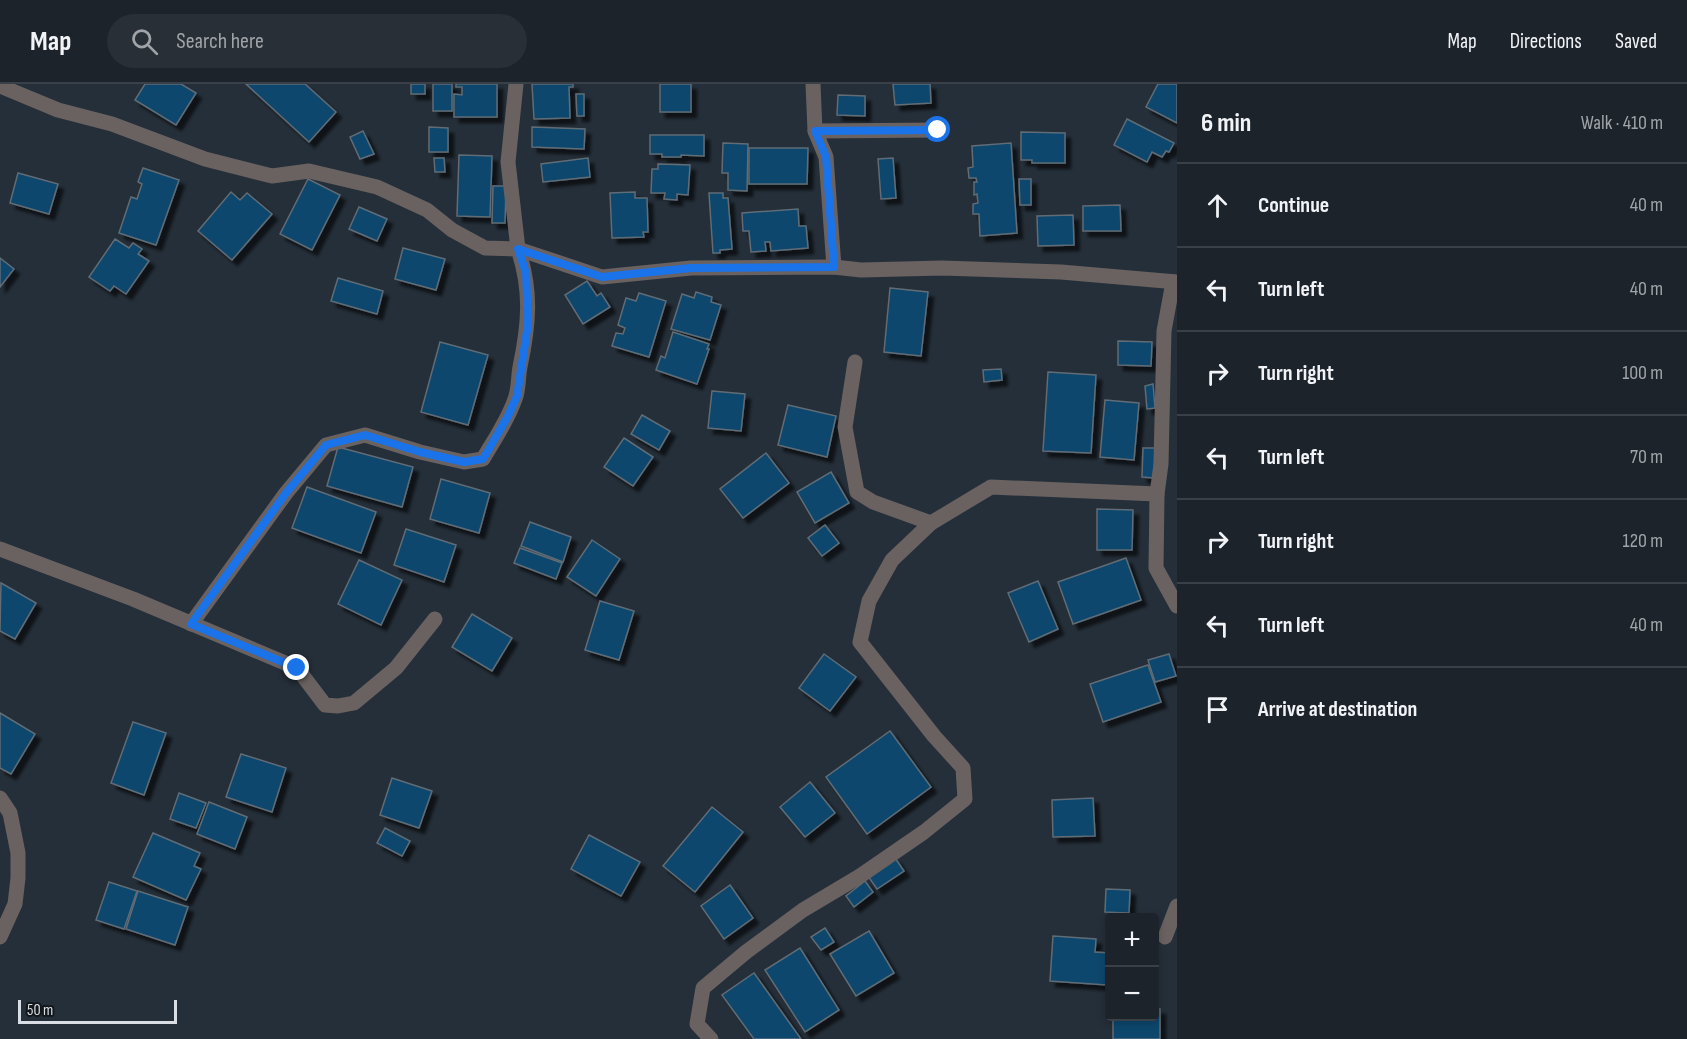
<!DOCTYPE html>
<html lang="en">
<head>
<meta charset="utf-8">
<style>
	:root { --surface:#1c232b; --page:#292f37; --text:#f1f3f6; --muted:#a0a4a9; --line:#3a4047 }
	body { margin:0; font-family:"Sofia Sans Condensed",sans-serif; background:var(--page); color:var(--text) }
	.controls { position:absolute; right:18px; bottom:18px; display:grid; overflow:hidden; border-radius:6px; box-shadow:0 3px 9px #0003 }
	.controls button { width:54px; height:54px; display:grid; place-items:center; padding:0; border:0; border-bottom:2px solid var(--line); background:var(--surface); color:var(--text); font:30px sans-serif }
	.scale { position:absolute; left:18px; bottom:15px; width:159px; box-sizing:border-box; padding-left:6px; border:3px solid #d8dee4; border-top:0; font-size:16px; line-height:21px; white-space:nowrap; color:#d8dee4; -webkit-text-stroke:4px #12171b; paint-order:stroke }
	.stop { position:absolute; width:18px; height:18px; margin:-14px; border:4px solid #1a73e8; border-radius:50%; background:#fff }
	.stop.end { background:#1a73e8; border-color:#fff; box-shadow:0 2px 6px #0008 }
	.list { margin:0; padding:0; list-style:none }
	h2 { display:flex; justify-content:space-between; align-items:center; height:78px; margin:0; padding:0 24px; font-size:26px }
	h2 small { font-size:20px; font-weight:400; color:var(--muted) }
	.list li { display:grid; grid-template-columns:39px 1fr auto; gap:18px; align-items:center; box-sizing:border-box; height:84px; padding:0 24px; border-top:2px solid var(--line) }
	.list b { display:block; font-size:22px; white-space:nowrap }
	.list em { font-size:20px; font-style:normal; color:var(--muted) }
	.icon { flex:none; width:33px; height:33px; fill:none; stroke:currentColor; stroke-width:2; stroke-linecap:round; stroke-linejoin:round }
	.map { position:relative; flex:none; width:1177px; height:955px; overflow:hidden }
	header { display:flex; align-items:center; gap:36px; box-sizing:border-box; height:84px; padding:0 30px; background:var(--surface); border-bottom:2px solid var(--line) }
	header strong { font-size:28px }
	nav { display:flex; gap:33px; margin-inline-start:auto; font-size:21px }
	.search { width:420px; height:54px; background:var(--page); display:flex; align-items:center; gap:15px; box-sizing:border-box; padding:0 21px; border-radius:33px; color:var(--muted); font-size:22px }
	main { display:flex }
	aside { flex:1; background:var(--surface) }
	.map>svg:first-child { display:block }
	.building { fill:#07466d; stroke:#606c76; stroke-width:1.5; filter:url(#shadow) }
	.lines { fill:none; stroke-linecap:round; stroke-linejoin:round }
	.minor { stroke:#6a6261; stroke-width:15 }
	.route { stroke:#1a73e8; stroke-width:8 }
</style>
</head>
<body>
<header>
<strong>Map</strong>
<div class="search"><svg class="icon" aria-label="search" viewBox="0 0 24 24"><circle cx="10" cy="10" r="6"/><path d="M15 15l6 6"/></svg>Search here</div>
<nav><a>Map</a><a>Directions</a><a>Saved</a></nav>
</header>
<main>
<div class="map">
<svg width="1177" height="955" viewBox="0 0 1177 955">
	<defs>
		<filter id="shadow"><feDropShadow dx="5.5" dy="5.5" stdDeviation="1.5" flood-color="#0009"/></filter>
	</defs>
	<rect width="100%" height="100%" fill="#252f39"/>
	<g class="building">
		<polygon points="145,0 181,0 196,9 176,41 135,16"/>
		<polygon points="246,0 305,0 336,28 309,58"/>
		<rect x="411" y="0" width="14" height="10"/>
		<rect x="433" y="0" width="19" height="27"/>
		<polygon points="456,0 497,0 497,33 454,33 454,10 462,11 462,3 456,3"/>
		<polygon points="532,0 573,0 573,3 569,3 570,34 534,35"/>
		<rect x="660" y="0" width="31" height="28"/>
		<polygon points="893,0 930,0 931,19 895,21"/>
		<polygon points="1158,0 1177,0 1177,39 1146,23"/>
		<polygon points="576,10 584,10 584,32 577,32"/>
		<polygon points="838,11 865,12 865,32 837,31"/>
		<polygon points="1127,35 1174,59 1169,68 1166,67 1162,73 1152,68 1147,78 1114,61"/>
		<polygon points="429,43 448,44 448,68 429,68"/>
		<polygon points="532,43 585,45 584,65 532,63"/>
		<polygon points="363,47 374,70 360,75 350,53"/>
		<polygon points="1021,48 1065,49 1065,79 1032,79 1032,76 1021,76"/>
		<polygon points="650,51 704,51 704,72 681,71 681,73 662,73 662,70 650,70"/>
		<polygon points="723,59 748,60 747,107 728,106 728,89 722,89"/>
		<polygon points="1011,59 1017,149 980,152 979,130 973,130 973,120 978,119 977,110 974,111 974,98 977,98 976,94 969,94 968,84 973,83 972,62"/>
		<polygon points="749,64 808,64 807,100 749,100"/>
		<polygon points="459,71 492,72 490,133 457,132"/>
		<polygon points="434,74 444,74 445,88 435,88"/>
		<polygon points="588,74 590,93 543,98 541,80"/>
		<polygon points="893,74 896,114 881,115 878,75"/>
		<polygon points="658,80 690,81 688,111 677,110 677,116 664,115 665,109 651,109 652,85 658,85"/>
		<polygon points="143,84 179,96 156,161 119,149 131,113 137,115 142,100 138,98"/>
		<polygon points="18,89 58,100 49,130 10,119"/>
		<polygon points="308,95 340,111 312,166 280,150"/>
		<polygon points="1019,95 1031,95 1031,121 1020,121"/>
		<polygon points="493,102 506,102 505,139 492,139"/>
		<polygon points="231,108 240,116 247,109 272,130 232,176 198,147"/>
		<polygon points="635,108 635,114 647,114 648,148 643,148 644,153 612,154 610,109"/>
		<polygon points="709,109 723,109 723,114 728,114 732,165 720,166 720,169 713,169"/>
		<polygon points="1120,121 1121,147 1083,147 1083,122"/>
		<polygon points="359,123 387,135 377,157 349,145"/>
		<polygon points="798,125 799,142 806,142 808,164 771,167 770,158 765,158 766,167 751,168 749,147 743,147 742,129"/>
		<polygon points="1073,131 1074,161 1038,162 1037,132"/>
		<polygon points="115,155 129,164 133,159 142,165 138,170 149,177 126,210 114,202 110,207 89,193"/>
		<polygon points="403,164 445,175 436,206 395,195"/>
		<polygon points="0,174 14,185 0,203"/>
		<polygon points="338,194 383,207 377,230 331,217"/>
		<polygon points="587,197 597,212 601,209 610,223 583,240 565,211"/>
		<polygon points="890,204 928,208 921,272 884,268"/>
		<polygon points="696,208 712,213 711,218 721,221 710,256 671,245 682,210 694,214"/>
		<polygon points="639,209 666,217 649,273 612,262 616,249 623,250 625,244 618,241 626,214 636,217"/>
		<polygon points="673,248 709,260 707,265 709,265 697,300 656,286 661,272 665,274"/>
		<polygon points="1118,257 1152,258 1151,282 1118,281"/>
		<polygon points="440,258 488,271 468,341 421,328"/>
		<polygon points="1001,285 1002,296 984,298 983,286"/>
		<polygon points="1048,288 1096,291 1091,369 1043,367"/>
		<polygon points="1153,300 1155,324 1147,325 1145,302"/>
		<polygon points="712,307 745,310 741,347 708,344"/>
		<polygon points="1105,316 1139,319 1134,376 1100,373"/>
		<polygon points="788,321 836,332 827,373 778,361"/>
		<polygon points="642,331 670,347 659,366 631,350"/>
		<polygon points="624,354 653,373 633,402 604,383"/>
		<polygon points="338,363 413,383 402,423 327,402"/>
		<polygon points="1143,364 1155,364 1154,394 1142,393"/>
		<polygon points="766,369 789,399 743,434 720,405"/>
		<polygon points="831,388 849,419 815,439 797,408"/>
		<polygon points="441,395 490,409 479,449 430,435"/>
		<polygon points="307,403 376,428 361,469 292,444"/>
		<polygon points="1097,425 1133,426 1132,466 1097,466"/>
		<polygon points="530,438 571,453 563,478 521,462"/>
		<polygon points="825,441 839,459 822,472 808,454"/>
		<polygon points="406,445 456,461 444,498 394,481"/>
		<polygon points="592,456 620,475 596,512 567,493"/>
		<polygon points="520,464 562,479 556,495 514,479"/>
		<polygon points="1126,474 1141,516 1073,540 1058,498"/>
		<polygon points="359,476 402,496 381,541 338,520"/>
		<polygon points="1038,497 1058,545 1029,558 1008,509"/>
		<polygon points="1,499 36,519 15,555 0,547"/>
		<polygon points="600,517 634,527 619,576 585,566"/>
		<polygon points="472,530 512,554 492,587 452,563"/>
		<polygon points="824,570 856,593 830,627 799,604"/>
		<polygon points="1169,570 1176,592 1155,598 1148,576"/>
		<polygon points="1148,581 1161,618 1103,638 1090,600"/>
		<polygon points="0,629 35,650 11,690 0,684"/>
		<polygon points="133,638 166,649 144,711 111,699"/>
		<polygon points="890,647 931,703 867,750 826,693"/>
		<polygon points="241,670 286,684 272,728 226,713"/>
		<polygon points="392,694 432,707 419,744 380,731"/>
		<polygon points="810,698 835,729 805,753 780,723"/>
		<polygon points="179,709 206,719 196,744 170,735"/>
		<polygon points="1093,714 1095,752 1053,753 1052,716"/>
		<polygon points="209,718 247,733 235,765 197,750"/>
		<polygon points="712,723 743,748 695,808 663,782"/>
		<polygon points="385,744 410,757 402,772 377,759"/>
		<polygon points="153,749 200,769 194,782 201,785 186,816 133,793"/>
		<polygon points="589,751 640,778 621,812 571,785"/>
		<polygon points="895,774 904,787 877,805 868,792"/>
		<polygon points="865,797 873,808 854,823 846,812"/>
		<polygon points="109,798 137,807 124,845 96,836"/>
		<polygon points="730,801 753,834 724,855 701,822"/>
		<polygon points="1106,805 1130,806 1129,829 1105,828"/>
		<polygon points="138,807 188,823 175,861 126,845"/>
		<polygon points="825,844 834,858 821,866 811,853"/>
		<polygon points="869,847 894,889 856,912 830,870"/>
		<polygon points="1053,852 1096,855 1095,868 1109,869 1107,901 1050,897"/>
		<polygon points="800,864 839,926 805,948 765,886"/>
		<polygon points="754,889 801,955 754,955 722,911"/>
		<polygon points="1154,925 1160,925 1160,955 1113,955 1113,932 1154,932"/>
	</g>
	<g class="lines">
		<g class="minor">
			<polyline points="516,0 508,78 518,165 602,193 691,184 834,183 861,186 942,184 1061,188 1177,198"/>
			<polyline points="813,0 815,47 826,73 834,183"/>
			<path d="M0 2 58 26 112 40 205 75 272 92 309 87 377 103 427 126 452 146 485 164 518 165C532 207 529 240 520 283 518 293 519 305 515 315 508 336 494 356 483 375L464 378 420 368 365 351 326 361 286 409 191 540"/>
			<polyline points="815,47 938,46"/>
			<polyline points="855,278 845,343 857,408 873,418 931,439"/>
			<polyline points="1157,410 1156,484 1177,522"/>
			<polyline points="0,465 133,515 297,584 325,621 338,622 354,619 396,584 435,535"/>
			<polyline points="0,714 10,729 18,769 18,794 15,820 0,853"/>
			<polyline points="1165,853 1177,822"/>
			<polyline points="711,955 697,940 703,904 746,868 803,826 860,792 924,748 965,715 963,684 934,652 860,558 869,517 892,476 931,439 991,403 1157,410 1161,380 1164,247 1173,198"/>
		</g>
	</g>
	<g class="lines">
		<polyline class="route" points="297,584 191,540 286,409 326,361 365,351 420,368 464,378 483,375 508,332 517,312 528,240 526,189 518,165 602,193 691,184 834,183 826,73 815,47 938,46"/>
	</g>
</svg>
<div class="controls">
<button>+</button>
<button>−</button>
</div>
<div class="scale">50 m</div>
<div class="stop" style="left:938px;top:46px"></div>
<div class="stop end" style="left:297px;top:584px"></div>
</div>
<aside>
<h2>6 min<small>Walk · 410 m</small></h2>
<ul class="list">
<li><svg class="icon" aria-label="ahead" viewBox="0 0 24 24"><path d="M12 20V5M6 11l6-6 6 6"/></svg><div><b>Continue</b></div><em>40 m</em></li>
<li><svg class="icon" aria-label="left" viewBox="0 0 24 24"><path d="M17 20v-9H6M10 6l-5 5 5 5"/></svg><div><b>Turn left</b></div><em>40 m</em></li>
<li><svg class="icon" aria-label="right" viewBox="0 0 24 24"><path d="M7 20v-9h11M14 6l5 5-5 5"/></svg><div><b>Turn right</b></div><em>100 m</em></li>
<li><svg class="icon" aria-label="left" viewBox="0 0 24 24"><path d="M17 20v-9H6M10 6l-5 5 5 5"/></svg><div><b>Turn left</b></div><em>70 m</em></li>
<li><svg class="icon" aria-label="right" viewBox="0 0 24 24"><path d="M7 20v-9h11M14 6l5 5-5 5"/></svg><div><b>Turn right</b></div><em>120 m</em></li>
<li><svg class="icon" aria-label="left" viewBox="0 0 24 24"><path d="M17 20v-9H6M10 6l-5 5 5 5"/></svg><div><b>Turn left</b></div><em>40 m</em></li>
<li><svg class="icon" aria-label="arrive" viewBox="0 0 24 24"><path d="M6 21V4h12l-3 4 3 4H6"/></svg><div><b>Arrive at destination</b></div></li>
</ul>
</aside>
</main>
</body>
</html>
